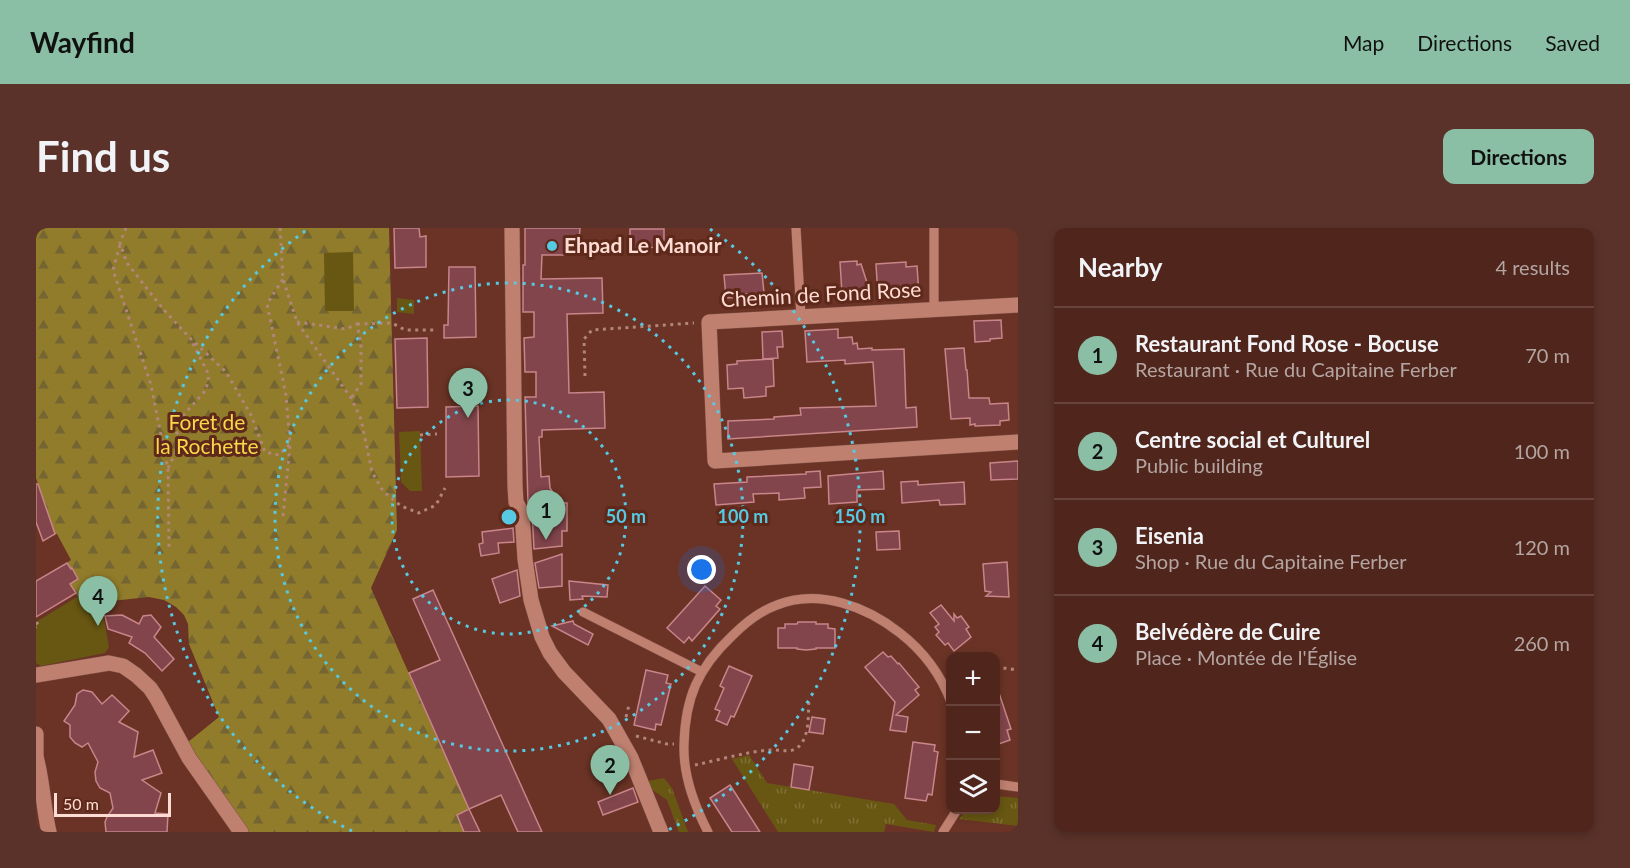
<!DOCTYPE html>
<html lang="en">
<head>
<meta charset="utf-8">
<style>
	:root { --surface:#50261c; --page:#5a3229; --text:#f1f3f6; --muted:#b4a5a3; --line:#67433b; --accent:#8abfa5 }
	body { margin:0; font-family:Lato,sans-serif; background:var(--page); color:var(--text) }
	.controls { position:absolute; right:18px; bottom:18px; display:grid; overflow:hidden; border-radius:12px; box-shadow:0 3px 9px #0003 }
	.controls button { width:54px; height:54px; display:grid; place-items:center; padding:0; border:0; border-bottom:2px solid var(--line); background:var(--surface); color:var(--text); font:30px sans-serif }
	.scale { position:absolute; left:18px; bottom:15px; width:117px; box-sizing:border-box; padding-left:6px; border:3px solid #ffdcd3; border-top:0; font-size:16px; line-height:21px; white-space:nowrap; color:#ffdcd3; -webkit-text-stroke:4px #5e281b; paint-order:stroke }
	.you { position:absolute; left:666px; top:342px; width:21px; height:21px; margin:-15px; border:4px solid #fff; border-radius:50%; background:#1a73e8; box-shadow:0 0 0 9px #1a73e833 }
	.badge { display:grid; place-items:center; width:39px; height:39px; border-radius:50%; background:var(--accent); color:#111; font-size:20px; font-weight:700 }
	.pin { position:absolute; translate:-50% -50px; filter:drop-shadow(0 2px 3px #0008) }
	.pin::after { content:''; position:absolute; top:32px; width:21px; height:18px; background:inherit; clip-path:polygon(0 0,100% 0,50% 100%) }
	.list { margin:0; padding:0; list-style:none }
	h2 { display:flex; justify-content:space-between; align-items:center; height:78px; margin:0; padding:0 24px; font-size:26px }
	h2 small { font-size:20px; font-weight:400; color:var(--muted) }
	.list li { display:grid; grid-template-columns:39px 1fr auto; gap:18px; align-items:center; box-sizing:border-box; height:96px; padding:0 24px; border-top:2px solid var(--line) }
	.list b { display:block; font-size:22px; white-space:nowrap }
	.list p { margin:0; font-size:20px; white-space:nowrap; color:var(--muted) }
	.list em { font-size:20px; font-style:normal; color:var(--muted) }
	.icon { flex:none; width:33px; height:33px; fill:none; stroke:currentColor; stroke-width:2; stroke-linecap:round; stroke-linejoin:round }
	.map { position:relative; flex:none; width:982px; height:604px; overflow:hidden; border-radius:12px }
	header { display:flex; align-items:center; gap:36px; box-sizing:border-box; height:84px; padding:0 30px; background:var(--accent); color:#111 }
	header strong { font-size:28px }
	nav { display:flex; gap:33px; margin-inline-start:auto; font-size:21px }
	.intro { display:flex; align-items:center; justify-content:space-between; box-sizing:border-box; height:144px; padding:0 36px }
	h1 { margin:0; font-size:42px }
	.button { padding:15px 27px; border-radius:12px; background:var(--accent); color:#111; font-size:21px; font-weight:700 }
	main { display:flex; gap:36px; padding:0 36px }
	aside { flex:1; background:var(--surface); border-radius:12px; box-shadow:0 3px 9px #0003 }
	.map>svg:first-child { display:block }
	.grass { fill:url(#grass-tufts) }
	.forest { fill:url(#forest-firs) }
	.green { fill:#685712 }
	.building { fill:#81454b; stroke:#c8858a; stroke-width:1.5 }
	.lines { fill:none; stroke-linecap:round; stroke-linejoin:round }
	.lane-casing { stroke:#7e4f43; stroke-width:10 }
	.street-casing { stroke:#7e4f43; stroke-width:16 }
	.path { stroke:#b28579; stroke-width:3; stroke-dasharray:3 4.5; stroke-linecap:butt }
	.lane { stroke:#bf8070; stroke-width:9 }
	.street { stroke:#bf8070; stroke-width:15 }
	.ring { fill:none; stroke:#57c9e2; stroke-width:3; stroke-dasharray:3 6 }
	.poi-dot { fill:#57c9e2; stroke:#5e281b; stroke-width:2 }
	.labels { text-anchor:middle; stroke-width:6; stroke-linejoin:round; paint-order:stroke }
	.poi-label { font-size:21px; font-weight:bold; fill:#ffdcd3; stroke:#5e281b; text-anchor:start }
	.street-label { font-size:21px; fill:#ffdcd3; stroke:#5e281b }
	.park-label { font-size:21px; fill:#fad749; stroke:#5e281b }
	.centre { fill:#57c9e2; stroke:#5e281b; stroke-width:3 }
	.ring-label { font-size:18px; text-anchor:middle; font-weight:bold; fill:#57c9e2; stroke:#5e281b; stroke-width:6; stroke-linejoin:round; paint-order:stroke }
</style>
</head>
<body>
<header>
<strong>Wayfind</strong>
<nav><a>Map</a><a>Directions</a><a>Saved</a></nav>
</header>
<div class="intro"><h1>Find us</h1><a class="button">Directions</a></div>
<main>
<div class="map">
<svg width="982" height="604" viewBox="0 0 982 604">
	<defs>
		<pattern id="grass-tufts" width="24" height="20" patternUnits="userSpaceOnUse" patternTransform="scale(1.5)"><rect width="24" height="20" fill="#685712"/><path d="M3 7l-1-3M5 7V3M7 7l1-3M15 17l-1-3M17 17v-4M19 17l1-3" fill="none" stroke="#7f6f34"/></pattern>
		<pattern id="forest-firs" width="22" height="20" patternUnits="userSpaceOnUse" patternTransform="scale(1.5)"><rect width="22" height="20" fill="#907c2a"/><path d="M5 1l3.5 6h-7zM16 11l3.5 6h-7z" fill="#756532"/></pattern>
	</defs>
	<rect width="100%" height="100%" fill="#6a3325"/>
	<g class="grass">
		<polygon points="713,527 731,555 858,576 871,592 900,597 898,604 850,596 848,604 742,604 696,531"/>
		<polygon points="628,550 636,560 652,604 643,604 631,572 614,560 612,553"/>
		<polygon points="960,568 982,570 982,598 923,591 930,582 960,582"/>
	</g>
	<polygon class="forest" points="0,0 353,0 361,302 335,360 433,581 421,587 428,604 212,604 150,517 152,514 183,489 153,416 152,396 148,387 140,379 128,372 113,369 66,374 64,363 41,368 34,356 42,351 36,340 35,341 31,335 35,332 21,306 19,306 0,250"/>
	<g class="green">
		<polygon points="317,24 318,83 289,83 288,25"/>
		<polygon points="361,70 378,72 378,86 361,84"/>
		<polygon points="384,203 386,263 374,263 365,254 363,204"/>
		<polygon points="63,364 73,419 69,425 5,438 0,435 0,394 41,369"/>
	</g>
	<g class="building">
		<polygon points="358,0 383,0 384,9 390,8 390,39 359,40"/>
		<polygon points="489,0 544,0 542,27 506,27 505,51 566,50 567,85 531,86 533,165 568,164 569,200 506,202 506,209 503,209 505,249 513,248 514,260 516,263 517,270 525,270 526,275 531,275 531,303 526,303 526,318 498,321 496,284 492,276 489,169 500,169 500,144 489,144 488,110 498,109 498,84 487,84 487,37 489,37"/>
		<polygon points="594,1 628,1 628,19 594,20"/>
		<polygon points="821,33 821,37 825,36 834,64 806,66 804,34"/>
		<polygon points="870,34 870,39 881,38 883,66 842,69 840,36"/>
		<polygon points="413,39 439,39 440,109 408,110 408,97 412,97"/>
		<polygon points="726,45 728,65 709,66 709,69 690,70 688,47"/>
		<polygon points="965,92 966,110 954,111 954,113 939,114 938,93"/>
		<polygon points="802,101 802,110 816,109 817,116 821,115 822,121 836,120 836,122 868,121 870,180 880,179 881,199 692,211 692,193 738,191 738,189 765,187 764,180 840,178 837,134 809,136 809,132 771,134 769,103"/>
		<polygon points="746,103 747,119 741,119 742,130 727,131 726,104"/>
		<polygon points="391,110 392,179 361,180 359,111"/>
		<polygon points="928,120 930,142 931,142 933,170 953,170 954,176 972,175 973,192 964,193 964,197 939,198 939,196 934,197 934,190 915,191 909,121"/>
		<polygon points="737,131 738,158 730,159 730,168 708,170 707,160 692,161 691,137 701,136 701,133"/>
		<polygon points="442,178 443,248 410,249 410,179"/>
		<polygon points="982,233 982,251 955,252 954,235"/>
		<polygon points="784,243 785,259 768,260 769,270 743,272 743,265 717,266 718,274 680,277 678,256 711,254 711,249 770,246 770,244"/>
		<polygon points="847,243 848,261 821,262 821,274 793,276 792,248"/>
		<polygon points="882,253 882,257 928,254 929,276 904,277 903,272 866,275 865,254"/>
		<polygon points="0,256 2,256 19,306 7,313 0,294"/>
		<polygon points="477,300 478,314 462,315 463,325 445,328 443,316 447,315 446,304"/>
		<polygon points="863,303 864,321 841,322 840,304"/>
		<polygon points="526,326 526,358 503,360 499,335"/>
		<polygon points="971,334 973,369 950,368 955,364 949,363 947,336"/>
		<polygon points="31,335 35,341 36,340 42,351 34,356 40,365 0,389 0,353"/>
		<polygon points="481,342 484,368 464,375 456,351"/>
		<polygon points="533,353 572,357 571,369 546,368 547,371 534,372"/>
		<polygon points="669,358 685,372 680,378 684,381 656,413 653,409 648,415 631,400"/>
		<polygon points="397,362 506,604 482,604 465,567 433,581 373,445 404,432 377,371"/>
		<polygon points="905,377 918,393 918,386 921,390 925,388 933,399 930,401 935,409 918,423 912,415 909,417 900,407 903,404 899,399 903,396 894,385"/>
		<polygon points="86,387 103,396 107,388 115,387 125,399 118,409 138,431 126,443 109,425 93,415 96,409 72,401 69,388"/>
		<polygon points="537,393 538,396 557,406 552,417 516,398"/>
		<polygon points="762,394 780,394 780,396 792,396 792,400 799,401 799,420 780,420 780,421 770,422 761,421 761,420 742,420 742,400 749,400 749,396 761,396"/>
		<polygon points="847,424 852,429 855,428 862,436 863,435 883,459 879,462 883,467 860,487 872,489 870,504 854,502 859,474 829,439"/>
		<polygon points="693,438 716,448 698,489 695,488 691,497 680,492 684,483 679,481 688,460 684,458"/>
		<polygon points="610,442 632,447 630,455 635,456 625,497 620,496 619,502 598,497"/>
		<polygon points="47,462 56,464 66,476 76,467 93,483 83,494 102,504 98,529 117,522 126,545 106,552 125,565 119,585 132,586 131,604 70,604 69,594 71,589 77,580 74,565 64,560 60,553 59,544 62,534 52,515 46,519 39,515 34,509 34,497 28,493 39,477 41,466"/>
		<polygon points="960,462 962,462 975,501 971,502 974,512 960,517"/>
		<polygon points="776,489 789,491 787,506 773,504"/>
		<polygon points="877,514 899,517 898,523 902,524 896,567 892,566 890,573 869,570"/>
		<polygon points="758,536 777,539 773,562 755,559"/>
		<polygon points="694,557 724,604 696,604 674,570"/>
		<polygon points="597,560 602,574 567,587 562,574"/>
		<polygon points="433,581 444,604 428,604 421,587"/>
	</g>
	<g class="lines">
		<defs>
			<g id="lane">
				<polyline points="760,0 765,89"/>
				<polyline points="898,0 898,82"/>
				<polyline points="547,384 666,444"/>
				<polyline points="960,556 982,559"/>
				<path d="M672 604C658 577 647 547 648 517 649 470 662 440 696 408 709 395 724 383 741 377 783 360 831 379 864 405 887 423 905 447 915 474"/>
				<polyline points="907,604 921,582"/>
			</g>
			<g id="street">
				<polyline points="476,0 479,258 480,274 486,285 489,331 495,372 506,409 514,425 528,444 573,491 595,530 625,604"/>
				<polyline points="982,77 673,94 679,233 982,214"/>
				<polyline points="0,447 73,435 87,438 100,447 114,460 120,469 153,530 205,604"/>
				<polyline points="0,506 0,528"/>
				<path d="M0 529C7 554 7 579 13 604"/>
			</g>
		</defs>
		<use href="#lane" class="lane-casing"/>
		<use href="#street" class="street-casing"/>
		<g class="path">
			<polyline points="90,0 84,15 91,35 127,81 155,111 190,144 215,187 229,224 243,227 254,216 250,167 231,76 247,51"/>
			<polyline points="244,0 247,51 261,94 315,170 325,191 336,244 347,263 365,278 383,285 400,277 409,260"/>
			<polyline points="0,3 4,0"/>
			<polyline points="84,17 77,42 115,157 132,242 133,319"/>
			<polyline points="261,94 310,101 321,96 325,116 325,156 315,170"/>
			<polyline points="321,96 356,95 369,102 400,102"/>
			<polyline points="549,148 548,111 556,102 658,95"/>
			<polyline points="384,207 401,206"/>
			<polyline points="132,240 145,214 138,198 170,162 173,147 156,114"/>
			<polyline points="247,288 254,218"/>
			<polyline points="0,396 1,395 3,398 0,399"/>
			<polyline points="960,439 982,442"/>
			<polyline points="590,489 593,477"/>
			<polyline points="600,508 631,516 638,516"/>
			<path d="M659 537C683 532 709 524 734 522 745 521 757 527 765 516 774 504 772 484 773 470"/>
		</g>
		<use href="#lane" class="lane"/>
		<use href="#street" class="street"/>
	</g>
	<g class="ring">
		<circle cx="473" cy="289" r="117"/>
		<circle cx="473" cy="289" r="234"/>
		<path d="M316 603A351 351 0 0 1 272 1M674 1A351 351 0 0 1 630 603"/>
	</g>
	<circle class="poi-dot" cx="516" cy="18" r="6"/>
	<g class="labels">
		<g class="poi-label">
			<text x="528" y="25">Ehpad Le Manoir</text>
		</g>
		<g class="street-label">
			<text transform="translate(785 67) rotate(-3)" y="7">Chemin de Fond Rose</text>
		</g>
		<g class="park-label">
			<text x="171" y="202">Foret de<tspan x="171" dy="24">la Rochette</tspan></text>
		</g>
	</g>
	<circle cx="473" cy="289" r="9" class="centre"/>
	<g class="ring-label">
		<text x="590" y="295">50 m</text>
		<text x="707" y="295">100 m</text>
		<text x="824" y="295">150 m</text>
	</g>
</svg>
<div class="controls">
<button>+</button>
<button>−</button>
<button><svg class="icon" aria-label="layers" viewBox="0 0 24 24"><path d="M12 4l9 5-9 5-9-5zM3 14l9 5 9-5"/></svg></button>
</div>
<div class="scale">50 m</div>
<div class="you"></div>
<div class="pin badge" style="left:510px;top:312px">1</div>
<div class="pin badge" style="left:574px;top:567px">2</div>
<div class="pin badge" style="left:432px;top:190px">3</div>
<div class="pin badge" style="left:62px;top:398px">4</div>
</div>
<aside>
<h2>Nearby<small>4 results</small></h2>
<ul class="list">
<li><span class="badge">1</span><div><b>Restaurant Fond Rose - Bocuse</b><p>Restaurant · Rue du Capitaine Ferber</p></div><em>70 m</em></li>
<li><span class="badge">2</span><div><b>Centre social et Culturel</b><p>Public building</p></div><em>100 m</em></li>
<li><span class="badge">3</span><div><b>Eisenia</b><p>Shop · Rue du Capitaine Ferber</p></div><em>120 m</em></li>
<li><span class="badge">4</span><div><b>Belvédère de Cuire</b><p>Place · Montée de l'Église</p></div><em>260 m</em></li>
</ul>
</aside>
</main>
</body>
</html>
